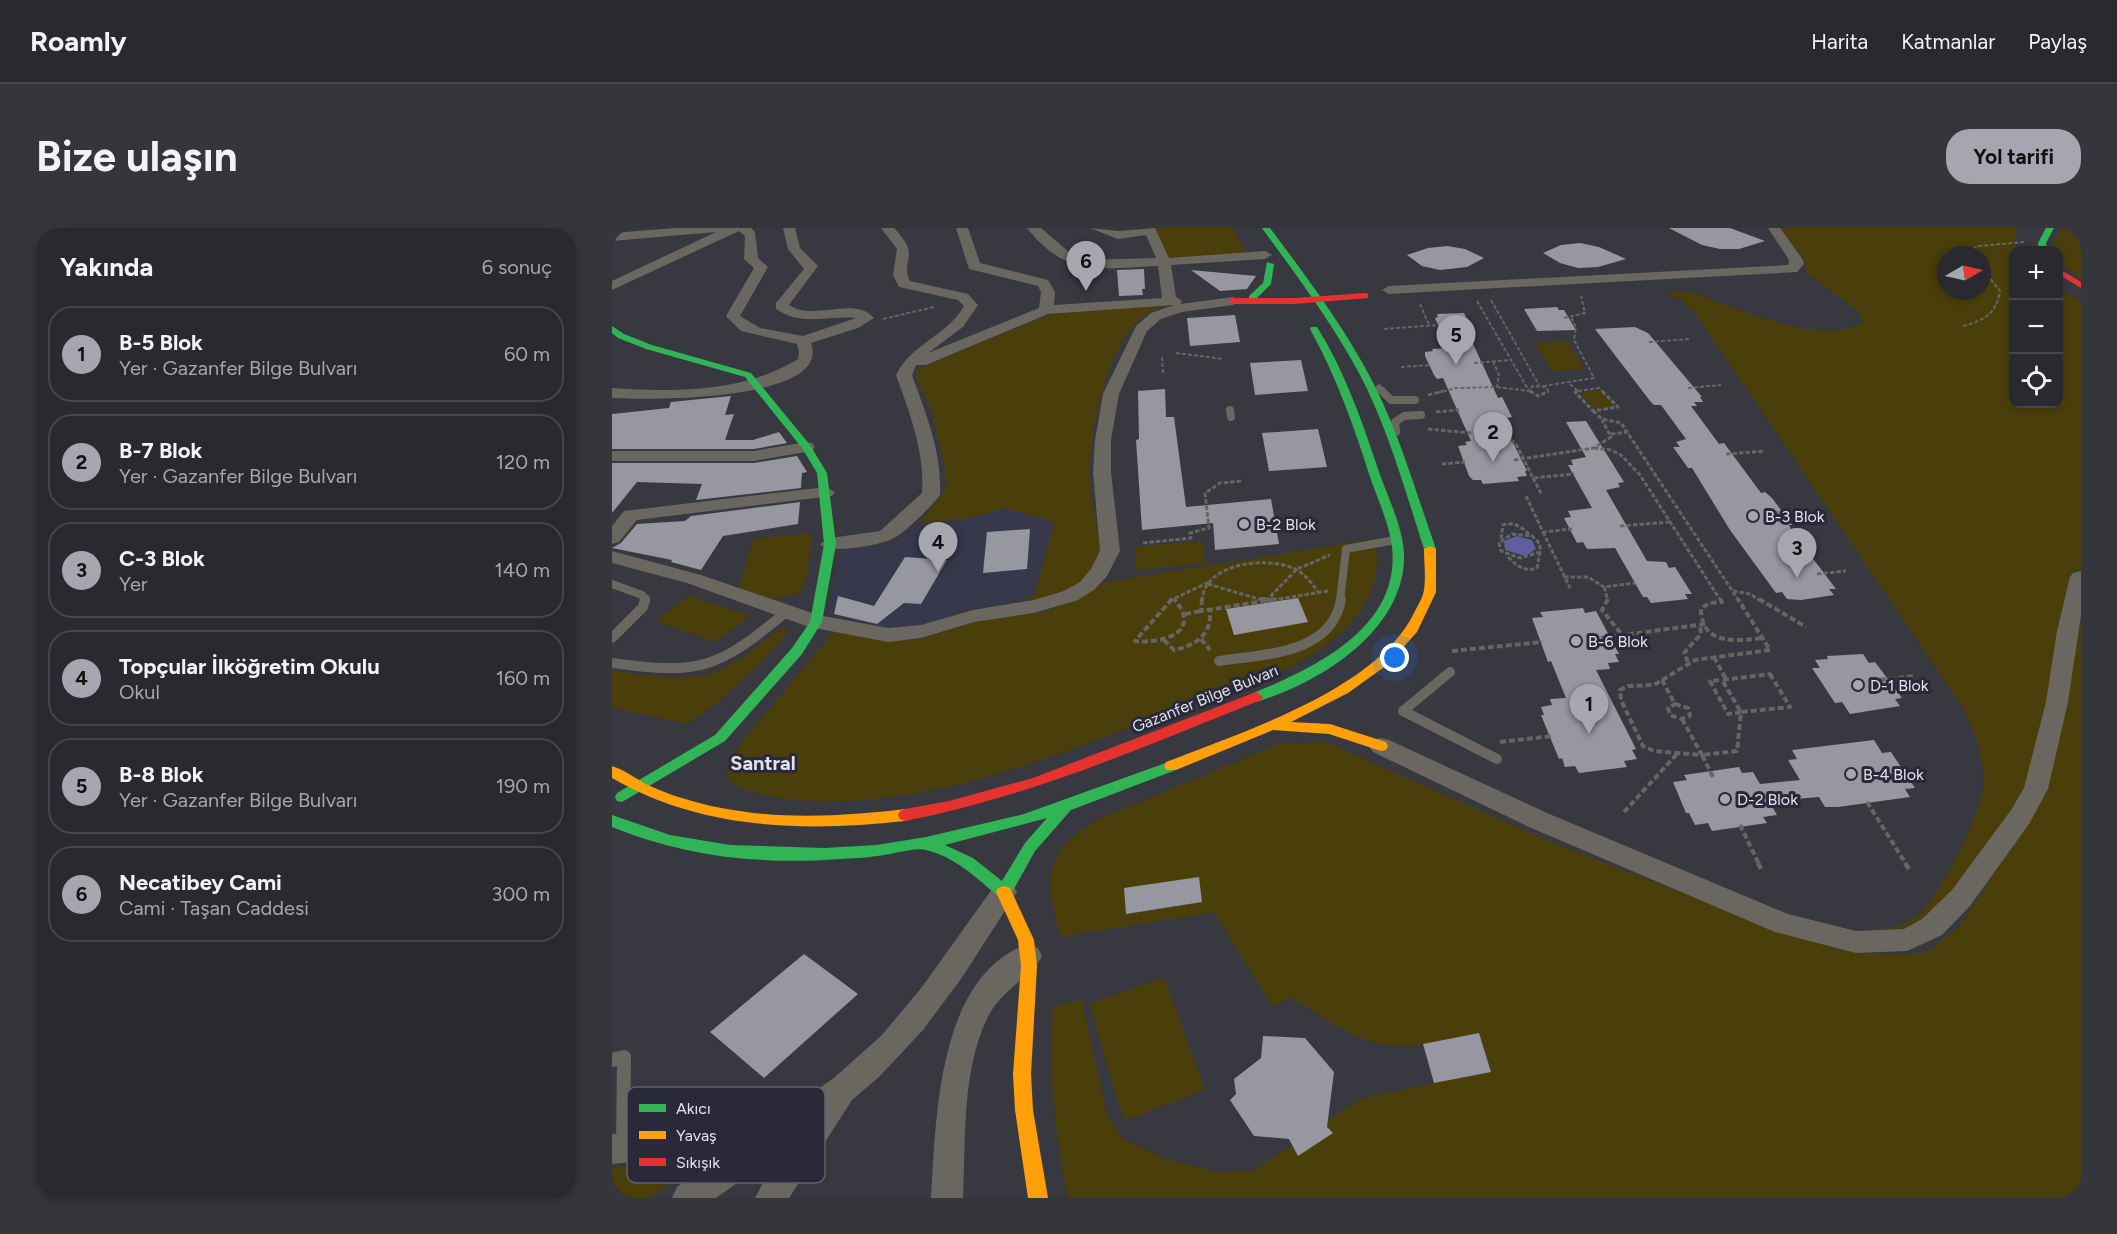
<!DOCTYPE html>
<html lang="tr">
<head>
<meta charset="utf-8">
<style>
	:root { --surface:#292a30; --page:#35363c; --text:#f1f3f6; --muted:#a5a7ab; --line:#45464c; --accent:#a6a6b0 }
	body { margin:0; font-family:Figtree,sans-serif; background:var(--page); color:var(--text) }
	.controls { position:absolute; right:18px; top:18px; display:grid; overflow:hidden; border-radius:12px; box-shadow:0 3px 9px #0003 }
	.controls button { width:54px; height:54px; display:grid; place-items:center; padding:0; border:0; border-bottom:2px solid var(--line); background:var(--surface); color:var(--text); font:30px sans-serif }
	.compass { position:absolute; left:1325px; top:18px; width:54px; height:54px; border-radius:50%; background:var(--surface); box-shadow:0 3px 9px #0003; rotate:81deg }
	.you { position:absolute; left:783px; top:430px; width:21px; height:21px; margin:-15px; border:4px solid #fff; border-radius:50%; background:#1a73e8; box-shadow:0 0 0 9px #1a73e833 }
	.badge { display:grid; place-items:center; width:39px; height:39px; border-radius:50%; background:var(--accent); color:#111; font-size:20px; font-weight:700 }
	.pin { position:absolute; translate:-50% -50px; filter:drop-shadow(0 2px 3px #0008) }
	.pin::after { content:''; position:absolute; top:32px; width:21px; height:18px; background:inherit; clip-path:polygon(0 0,100% 0,50% 100%) }
	.list { margin:0; padding:0; list-style:none }
	h2 { display:flex; justify-content:space-between; align-items:center; height:78px; margin:0; padding:0 24px; font-size:26px }
	h2 small { font-size:20px; font-weight:400; color:var(--muted) }
	.list li { display:grid; grid-template-columns:39px 1fr auto; gap:18px; align-items:center; box-sizing:border-box; height:96px; margin:0 12px 12px; padding:0 12px; border:2px solid var(--line); border-radius:24px }
	.list b { display:block; font-size:22px; white-space:nowrap }
	.list p { margin:0; font-size:20px; white-space:nowrap; color:var(--muted) }
	.list em { font-size:20px; font-style:normal; color:var(--muted) }
	.icon { flex:none; width:33px; height:33px; fill:none; stroke:currentColor; stroke-width:2; stroke-linecap:round; stroke-linejoin:round }
	.map { position:relative; flex:none; width:1469px; height:970px; overflow:hidden; border-radius:24px }
	header { display:flex; align-items:center; gap:36px; box-sizing:border-box; height:84px; padding:0 30px; background:var(--surface); border-bottom:2px solid var(--line) }
	header strong { font-size:28px }
	nav { display:flex; gap:33px; margin-inline-start:auto; font-size:21px }
	.intro { display:flex; align-items:center; justify-content:space-between; box-sizing:border-box; height:144px; padding:0 36px }
	h1 { margin:0; font-size:42px }
	.button { padding:15px 27px; border-radius:24px; background:var(--accent); color:#111; font-size:21px; font-weight:700 }
	main { display:flex; gap:36px; padding:0 36px }
	aside { flex:1; background:var(--surface); border-radius:24px; box-shadow:0 3px 9px #0003 }
	.map>svg:first-child { display:block }
	.built { fill:#38384d }
	.green { fill:#4a3f0b; fill-rule:evenodd }
	.water { fill:#605e9f }
	.building { fill:#9797a1 }
	.lines { fill:none; stroke-linecap:round; stroke-linejoin:round }
	.path-far3 { stroke:#676563; stroke-width:2; stroke-dasharray:4 2; stroke-linecap:butt }
	.path-far2 { stroke:#676563; stroke-width:3; stroke-dasharray:4.5 2; stroke-linecap:butt }
	.path-far1 { stroke:#676563; stroke-width:4; stroke-dasharray:6 3; stroke-linecap:butt }
	.path { stroke:#676563; stroke-width:4.5; stroke-dasharray:8 4; stroke-linecap:butt }
	.lane-far3 { stroke:#696760; stroke-width:7 }
	.lane-far2 { stroke:#696760; stroke-width:8 }
	.lane-far1 { stroke:#696760; stroke-width:10 }
	.lane { stroke:#696760; stroke-width:14 }
	.street { fill:#696760; fill-rule:evenodd }
	.fast { fill:#30b455; fill-rule:evenodd }
	.slow { fill:#ff9f0a; fill-rule:evenodd }
	.jam { fill:#e5322d; fill-rule:evenodd }
	.poi-dot { fill:#a6a6b0; stroke:#29293a; stroke-width:2 }
	.labels { text-anchor:middle; stroke-width:6; stroke-linejoin:round; paint-order:stroke }
	.poi-label { font-size:16px; fill:#e1e1ec; stroke:#29293a; text-anchor:start }
	.street-label { font-size:16px; fill:#e1e1ec; stroke:#29293a }
	.quarter-label { font-size:20px; font-weight:bold; fill:#e1e1ec; stroke:#29293a }
	.key { fill:#29293a; stroke:#60606f; stroke-width:1.5 }
	.key-label { font-size:16px; fill:#e1e1ec }
</style>
</head>
<body>
<header>
<strong>Roamly</strong>
<nav><a>Harita</a><a>Katmanlar</a><a>Paylaş</a></nav>
</header>
<div class="intro"><h1>Bize ulaşın</h1><a class="button">Yol tarifi</a></div>
<main>
<aside>
<h2>Yakında<small>6 sonuç</small></h2>
<ul class="list">
<li><span class="badge">1</span><div><b>B-5 Blok</b><p>Yer · Gazanfer Bilge Bulvarı</p></div><em>60 m</em></li>
<li><span class="badge">2</span><div><b>B-7 Blok</b><p>Yer · Gazanfer Bilge Bulvarı</p></div><em>120 m</em></li>
<li><span class="badge">3</span><div><b>C-3 Blok</b><p>Yer</p></div><em>140 m</em></li>
<li><span class="badge">4</span><div><b>Topçular İlköğretim Okulu</b><p>Okul</p></div><em>160 m</em></li>
<li><span class="badge">5</span><div><b>B-8 Blok</b><p>Yer · Gazanfer Bilge Bulvarı</p></div><em>190 m</em></li>
<li><span class="badge">6</span><div><b>Necatibey Cami</b><p>Cami · Taşan Caddesi</p></div><em>300 m</em></li>
</ul>
</aside>
<div class="map">
<svg width="1469" height="970" viewBox="0 0 1469 970">
	<rect width="100%" height="100%" fill="#373840"/>
	<polygon class="built" points="392,280 443,294 421,367 351,381 312,398 270,400 216,384 229,321 281,317 308,295 355,291"/>
	<g class="green">
		<polygon points="541,0 621,0 635,27 554,30 542,10"/>
		<path d="M1166 0H1407L1402 9 1405 22H1402V176H1446L1447 61 1469 74V344L1461 341 1425 534 1417 556 1330 680 1304 697 1283 704 1243 702C1265 703 1286 702 1305 688 1326 672 1369 586 1371 559 1373 530 1363 505 1351 480L1083 85 1069 72 1053 65C1064 64 1075 64 1086 66 1094 68 1100 73 1107 75 1144 87 1217 118 1251 94L1245 83 1194 44V33ZM1334 27H1370V63H1334Z"/>
		<polygon points="1450,0 1469,0 1469,51 1447,34 1446,22 1441,22 1440,16"/>
		<path d="M576 74C562 77 544 79 532 88 494 117 479 200 478 245 478 269 484 293 489 317 485 351 443 378 411 369L422 367 443 294 392 280 355 291 308 295 334 260 333 241 318 178 304 149 306 141 435 87Z"/>
		<polygon points="955,113 972,141 939,143 923,115"/>
		<polygon points="987,162 1002,178 983,181 968,165"/>
		<polygon points="196,305 200,307 194,353 187,365 162,371 126,362 141,311"/>
		<path d="M762 311C772 349 755 382 727 407 680 448 612 465 554 486 440 528 328 577 204 573 172 571 144 570 117 553L114 543 128 516 226 399 260 411 302 412 364 394 436 383 494 354Z"/>
		<polygon points="590,313 593,335 524,342 523,319"/>
		<polygon points="77,368 138,388 103,414 44,393"/>
		<path d="M1469 391V970H456C443 907 436 844 441 779L470 772 495 887 512 912 559 933 605 944 642 942 748 871 879 843 867 805C837 811 800 823 769 816 736 809 707 786 678 769L661 779 602 684 448 709C433 653 429 625 483 593L667 516 714 514 944 616 1155 698 1221 720 1248 725 1289 727 1317 723 1347 699 1434 566Z"/>
		<path d="M171 399 176 404C146 439 115 470 76 496L0 480V443C34 447 78 456 110 441 132 430 151 413 171 399Z"/>
		<polygon points="552,749 593,862 512,893 477,776"/>
		<polygon points="52,934 62,951 38,970 0,970 0,940"/>
	</g>
	<polygon class="water" points="905,308 920,312 924,321 913,328 893,322 892,313"/>
	<g class="building">
		<polygon points="1057,0 1118,0 1153,13 1127,21 1108,21 1090,17"/>
		<polygon points="968,15 987,19 1014,31 986,39 966,40 948,35 931,25 949,17"/>
		<polygon points="835,18 853,21 872,30 855,39 828,42 810,38 795,27 816,20"/>
		<polygon points="532,41 533,61 530,61 531,67 507,68 505,42"/>
		<polygon points="579,42 644,48 635,61 608,63"/>
		<polygon points="945,79 947,82 952,82 964,102 925,103 912,81"/>
		<polygon points="852,85 862,105 856,105 886,170 890,169 900,189 895,190 897,194 891,194 915,243 913,243 915,248 905,249 907,253 871,256 869,252 861,252 857,248 846,218 855,217 853,214 859,213 831,150 825,151 822,147 813,128 813,124 821,123 820,121 836,120 823,90 826,89 825,86"/>
		<polygon points="623,87 628,114 578,118 575,90"/>
		<polygon points="1023,99 1036,105 1090,169 1088,169 1091,174 1082,174 1085,178 1079,178 1107,216 1112,215 1149,265 1153,264 1160,270 1180,297 1177,297 1180,303 1224,361 1217,361 1222,367 1189,372 1175,371 1170,364 1164,365 1118,302 1080,240 1076,240 1061,219 1068,219 1064,214 1074,211 1049,177 1042,177 1038,173 983,101"/>
		<polygon points="689,132 696,163 643,167 638,135"/>
		<polygon points="553,161 554,189 562,189 574,279 659,271 667,316 603,322 601,295 530,302 524,212 527,211 526,163"/>
		<polygon points="119,168 113,187 122,186 113,212 141,212 167,204 175,215 142,221 0,221 0,186 57,180 59,174"/>
		<polygon points="974,193 1012,254 1006,255 1008,259 994,262 1035,333 1054,334 1057,340 1063,339 1080,366 1073,366 1076,371 1039,375 1035,369 1031,369 1003,320 975,321 971,314 965,315 952,290 959,289 956,283 980,280 956,237 961,237 959,232 974,229 954,194"/>
		<polygon points="706,201 715,239 657,243 650,205"/>
		<polygon points="185,228 195,244 190,245 189,260 84,272 90,256 25,254 0,285 0,235 142,235"/>
		<polygon points="188,274 186,296 111,308 89,342 59,334 60,332 0,320 9,315 25,296 73,293 79,288"/>
		<polygon points="418,301 415,341 371,345 375,304"/>
		<polygon points="293,329 335,332 309,376 292,375 265,396 222,386 226,368 262,378"/>
		<polygon points="686,370 696,394 622,407 614,381"/>
		<polygon points="971,380 973,385 984,383 1007,426 1003,426 1007,434 996,435 998,441 984,442 1024,521 1020,522 1025,531 1012,533 1015,539 967,545 963,538 953,539 950,530 947,531 929,487 932,487 929,479 940,477 938,471 954,470 939,433 936,434 920,390 931,389 928,384"/>
		<polygon points="1251,426 1257,435 1263,434 1290,470 1283,471 1288,478 1238,486 1230,474 1223,475 1200,440 1208,440 1203,432 1216,431 1215,428"/>
		<polygon points="1262,512 1270,525 1279,524 1303,560 1293,561 1298,569 1226,579 1213,579 1207,569 1161,573 1158,575 1165,587 1151,589 1155,595 1100,603 1096,595 1083,597 1077,585 1074,585 1061,554 1075,552 1072,547 1127,539 1130,545 1141,544 1148,556 1188,552 1176,532 1185,531 1180,522"/>
		<polygon points="587,649 590,674 514,686 512,660"/>
		<polygon points="192,726 246,766 152,850 98,804"/>
		<polygon points="867,805 879,844 822,855 811,816"/>
		<polygon points="651,808 693,810 722,844 715,899 721,905 686,928 677,911 642,908 618,872 624,866 622,851 649,830"/>
	</g>
	<g class="lines">
		<g class="path-far3">
			<polyline points="1361,27 1361,21 1367,18 1412,14"/>
			<polyline points="879,72 927,157"/>
			<polyline points="865,73 917,163"/>
			<polyline points="808,76 817,97"/>
			<polyline points="952,90 973,85 969,68"/>
			<polyline points="271,91 322,79"/>
			<path d="M1351 98C1373 92 1384 86 1388 63L1370 40"/>
			<polyline points="772,101 826,97"/>
			<polyline points="1037,114 1078,111"/>
			<polyline points="564,125 611,131"/>
			<polyline points="550,129 551,145"/>
			<polyline points="862,135 899,132"/>
			<polyline points="789,139 819,137"/>
			<polyline points="958,156 966,163"/>
			<polyline points="931,158 982,150 962,112 964,99 959,89"/>
			<polyline points="885,159 916,163"/>
			<polyline points="1076,160 1109,157"/>
			<polyline points="966,163 987,160 992,165"/>
			<polyline points="825,165 844,160 885,159 887,147 881,133"/>
			<polyline points="919,165 917,162 921,158 934,159 937,165"/>
			<polyline points="964,165 966,163"/>
		</g>
		<g class="path-far2">
			<polyline points="918,163 926,168 937,163"/>
			<polyline points="965,163 963,164 981,183 1006,179 990,163"/>
			<polyline points="816,167 831,163"/>
			<polyline points="981,183 990,191 1009,195 1127,373"/>
			<polyline points="824,184 847,182"/>
			<polyline points="816,201 894,208 904,216 921,250 962,246"/>
			<polyline points="999,206 1016,204"/>
			<polyline points="982,220 999,222 1009,227 1028,247 1109,373"/>
			<polyline points="1114,226 1153,223"/>
			<polyline points="902,232 982,220 999,209 990,192"/>
			<polyline points="830,236 853,234"/>
			<polyline points="921,250 930,267"/>
			<polyline points="914,268 931,304 960,301"/>
			<polyline points="1162,285 1193,282"/>
			<polyline points="1008,298 1058,294"/>
			<polyline points="931,304 958,360"/>
			<polygon points="900,306 920,308 928,316 928,324 908,330 889,323 887,315"/>
			<path d="M889 311 891 297C903 293 911 300 919 308"/>
			<polyline points="531,315 579,310 578,305 597,300 593,265 608,255 630,253"/>
			<path d="M896 329C905 338 912 344 925 340L928 325"/>
			<polyline points="1205,346 1234,343"/>
			<polyline points="952,349 976,349 992,359 1023,355"/>
			<polyline points="596,356 653,373"/>
			<polyline points="992,359 996,373"/>
			<polyline points="1121,363 1138,366 1149,373"/>
			<polyline points="562,371 564,373"/>
			<polyline points="557,373 597,354"/>
			<path d="M590 373C592 334 656 328 683 341 693 346 700 355 706 364"/>
			<polyline points="654,373 685,341 718,327"/>
			<polyline points="654,373 716,363"/>
		</g>
		<g class="path-far1">
			<path d="M560 371 523 413C551 416 591 404 562 371"/>
			<polyline points="590,371 589,383 664,371"/>
			<polyline points="648,371 656,371"/>
			<polyline points="996,371 990,382 1010,407"/>
			<path d="M1108 371 1110 374 1097 375 1089 381C1089 418 1126 413 1150 410"/>
			<polyline points="1147,371 1194,399"/>
			<polyline points="573,386 589,383"/>
			<polyline points="989,410 1093,396"/>
			<polyline points="589,411 598,422"/>
			<path d="M552 412 562 422C584 417 600 407 598 382"/>
			<polyline points="840,423 930,414"/>
			<polyline points="1102,429 1114,451"/>
			<polyline points="1076,434 1072,425 1089,406 1088,396"/>
			<polygon points="1158,446 1178,479 1129,484 1110,452"/>
			<polyline points="1050,452 1063,476"/>
			<polyline points="1268,452 1303,448"/>
			<polygon points="1063,476 1076,480 1078,488 1069,491 1058,487 1056,480"/>
			<polyline points="1070,491 1090,527 1042,523 1031,518 1009,472 1008,462 1016,458 1042,457 1083,432 1158,422 1126,371"/>
			<polyline points="888,514 941,508"/>
			<polyline points="1101,549 1090,527 1125,523 1129,484 1116,486 1098,453 1110,452"/>
			<polyline points="1255,574 1294,636"/>
			<polyline points="1012,584 1065,526"/>
			<polyline points="1128,597 1147,636"/>
		</g>
		<g class="path">
			<polyline points="1146,635 1149,641"/>
			<polyline points="1293,635 1297,641"/>
		</g>
		<polyline class="lane-far3" points="767,160 772,165"/>
		<g class="lane-far2">
			<polyline points="770,163 779,172 803,172"/>
			<polyline points="618,182 619,189"/>
			<polyline points="784,204 783,194 792,188 809,187"/>
			<polyline points="0,356 30,367 34,373"/>
			<polyline points="728,373 734,321 783,312"/>
		</g>
		<g class="lane-far1">
			<polyline points="0,410 31,379 33,371"/>
			<path d="M607 433C651 426 720 427 729 371"/>
			<path d="M0 435C88 447 106 441 174 384"/>
			<polyline points="838,444 791,483 885,531"/>
		</g>
		<polyline class="lane" points="0,832 12,829 11,917"/>
		<g class="street">
			<path d="M64 0H139L143 4 146 30 156 39 128 88 148 100 191 108 244 90C215 87 190 99 164 81V75L192 41 176 21 171 0H183L188 20 206 38 177 77C202 94 242 67 262 90L246 100 199 115C221 174 32 172 0 170V160C63 164 131 165 186 131L187 124 185 116 129 103 114 88 142 40 132 31 133 8 127 3 0 62V53L104 4 0 13V5Z"/>
			<path d="M269 0H282C311 30 287 31 298 53L356 66 366 77 351 99 316 125 427 80 429 64 426 58 357 41 344 0H356L368 35 436 52 443 64 442 77 550 70 546 38C487 40 456 51 415 0H429L464 30 471 32 544 30 534 7 506 11 478 0 507 3 543 0 557 30 653 23 660 27 653 31 559 37 564 69 570 73 568 76 621 69 628 73 621 77 570 84 549 91 535 103 507 166 499 212V244L508 323 495 348 482 362 466 372 422 385 362 394 309 410 276 414 197 399 75 355 0 335V323L89 347 206 387 276 400 309 397 361 382 422 372 452 363 468 354 479 341 488 323 481 244 483 212 491 166 524 98 539 85 562 77 436 86 314 137H304L300 147C314 186 330 224 328 267 320 278 292 306 280 311 268 317 216 327 208 316L218 310 268 303 310 265C313 224 298 186 284 147 299 116 336 107 352 78L346 72 287 59 281 47 285 21Z"/>
			<polygon points="1156,0 1168,0 1191,32 1192,36 1185,44 777,66 770,62 777,58 1176,37 1177,32"/>
			<polygon points="194,214 200,215 203,219 200,223 142,233 0,233 0,223 142,223"/>
			<polygon points="214,259 223,264 220,268 25,292 7,314 0,316 0,298 12,283"/>
			<polygon points="1469,343 1469,387 1456,474 1436,561 1417,596 1358,678 1330,707 1295,723 1244,725 1163,704 917,599 761,524 757,518 761,512 769,510 777,512 935,585 1176,686 1244,703 1292,701 1310,691 1340,662 1399,582 1412,560 1434,474 1445,403 1458,349 1461,345"/>
			<polygon points="392,653 401,657 405,664 349,751 311,802 268,848 240,872 177,970 143,970 167,925 104,970 60,970 65,959 114,925 0,936 0,906 122,894 156,897 223,849 270,807 310,759 383,657"/>
			<path d="M416 716 426 720 430 728C420 748 392 761 378 785 349 839 354 911 351 970H319C324 891 325 748 416 716Z"/>
		</g>
		<g class="fast">
			<path d="M650 0H658C693 47 728 93 756 145 786 200 803 262 824 321L822 323H814L812 321C793 262 776 200 747 145 719 93 684 47 650 0Z"/>
			<polygon points="1434,0 1442,0 1434,15 1435,22 1427,22 1426,15"/>
			<polygon points="655,34 662,36 659,56 643,72 637,72 637,68 651,55"/>
			<polygon points="0,98 12,106 40,117 139,145 198,217 215,245 224,316 210,394 190,426 113,513 10,574 5,573 3,569 5,565 103,507 180,420 198,394 212,316 205,245 190,220 133,149 34,121 6,110 0,105"/>
			<path d="M699 99H705C732 142 749 190 765 238 774 266 790 295 792 325 795 401 709 455 644 474L637 469 639 466C702 440 789 400 780 319 777 295 766 272 758 249 742 198 724 148 698 101Z"/>
			<path d="M559 533 564 534 566 538 564 542 459 582 423 623 398 668 392 670 386 668C365 650 343 629 314 622 303 619 278 627 265 628 253 630 240 630 228 631 151 637 72 629 0 599V587L58 607 118 617 212 620 264 617 314 609 412 586ZM435 590 413 615 390 653 361 630 333 617Z"/>
		</g>
		<g class="slow">
			<path d="M818 318 824 321V364L805 404 775 437 736 465 679 494 718 496 774 514 776 518 774 522 769 523 717 506 661 502 564 542H554L552 538 554 534C630 504 767 461 803 383 806 377 811 369 812 362 814 349 812 334 812 321Z"/>
			<path d="M0 538C13 542 24 551 36 557 47 562 59 567 70 570 142 593 219 590 293 581L298 583 300 587 298 591 293 593C192 604 90 602 0 550Z"/>
			<polygon points="392,658 398,660 422,712 425,738 419,846 421,882 436,970 416,970 403,882 401,846 409,738 406,712 384,664 386,660"/>
		</g>
		<g class="jam">
			<polygon points="1446,40 1469,54 1469,60 1446,46"/>
			<polygon points="753,65 756,66 756,70 683,76 621,76 617,73 621,70 683,70"/>
			<path d="M644 464 651 469 649 472C532 519 417 569 293 593L288 591 286 587 288 583 293 581 337 573 421 550Z"/>
		</g>
	</g>
	<g class="poi-dot">
		<circle cx="1141" cy="288" r="6"/>
		<circle cx="632" cy="296" r="6"/>
		<circle cx="964" cy="413" r="6"/>
		<circle cx="1246" cy="457" r="6"/>
		<circle cx="1239" cy="546" r="6"/>
		<circle cx="1113" cy="571" r="6"/>
	</g>
	<g class="labels">
		<g class="poi-label">
			<text x="1153" y="294">B-3 Blok</text>
			<text x="644" y="302">B-2 Blok</text>
			<text x="976" y="419">B-6 Blok</text>
			<text x="1258" y="463">D-1 Blok</text>
			<text x="1251" y="552">B-4 Blok</text>
			<text x="1125" y="577">D-2 Blok</text>
		</g>
		<g class="street-label">
			<text transform="translate(593 470) rotate(-22)" y="6">Gazanfer Bilge Bulvarı</text>
		</g>
		<g class="quarter-label">
			<text x="151" y="542">Santral</text>
		</g>
	</g>
	<rect x="15" y="859" width="198" height="96" rx="9" class="key"/>
	<rect x="27" y="876" width="27" height="8" fill="#30b455"/>
	<rect x="27" y="903" width="27" height="8" fill="#ff9f0a"/>
	<rect x="27" y="930" width="27" height="8" fill="#e5322d"/>
	<g class="key-label">
		<text x="64" y="886">Akıcı</text>
		<text x="64" y="913">Yavaş</text>
		<text x="64" y="940">Sıkışık</text>
	</g>
</svg>
<div class="controls">
<button>+</button>
<button>−</button>
<button><svg class="icon" aria-label="locate" viewBox="0 0 24 24"><circle cx="12" cy="12" r="6"/><path d="M12 2v4M12 18v4M2 12h4M18 12h4"/></svg></button>
</div>
<svg class="compass" viewBox="-18 -18 36 36"><path d="M0-13l5 13h-10z" fill="#e53935"/><path d="M0 13l5-13h-10z" fill="#a5a7ab"/></svg>
<div class="you"></div>
<div class="pin badge" style="left:977px;top:506px">1</div>
<div class="pin badge" style="left:881px;top:234px">2</div>
<div class="pin badge" style="left:1185px;top:350px">3</div>
<div class="pin badge" style="left:326px;top:344px">4</div>
<div class="pin badge" style="left:844px;top:137px">5</div>
<div class="pin badge" style="left:474px;top:63px">6</div>
</div>
</main>
</body>
</html>
